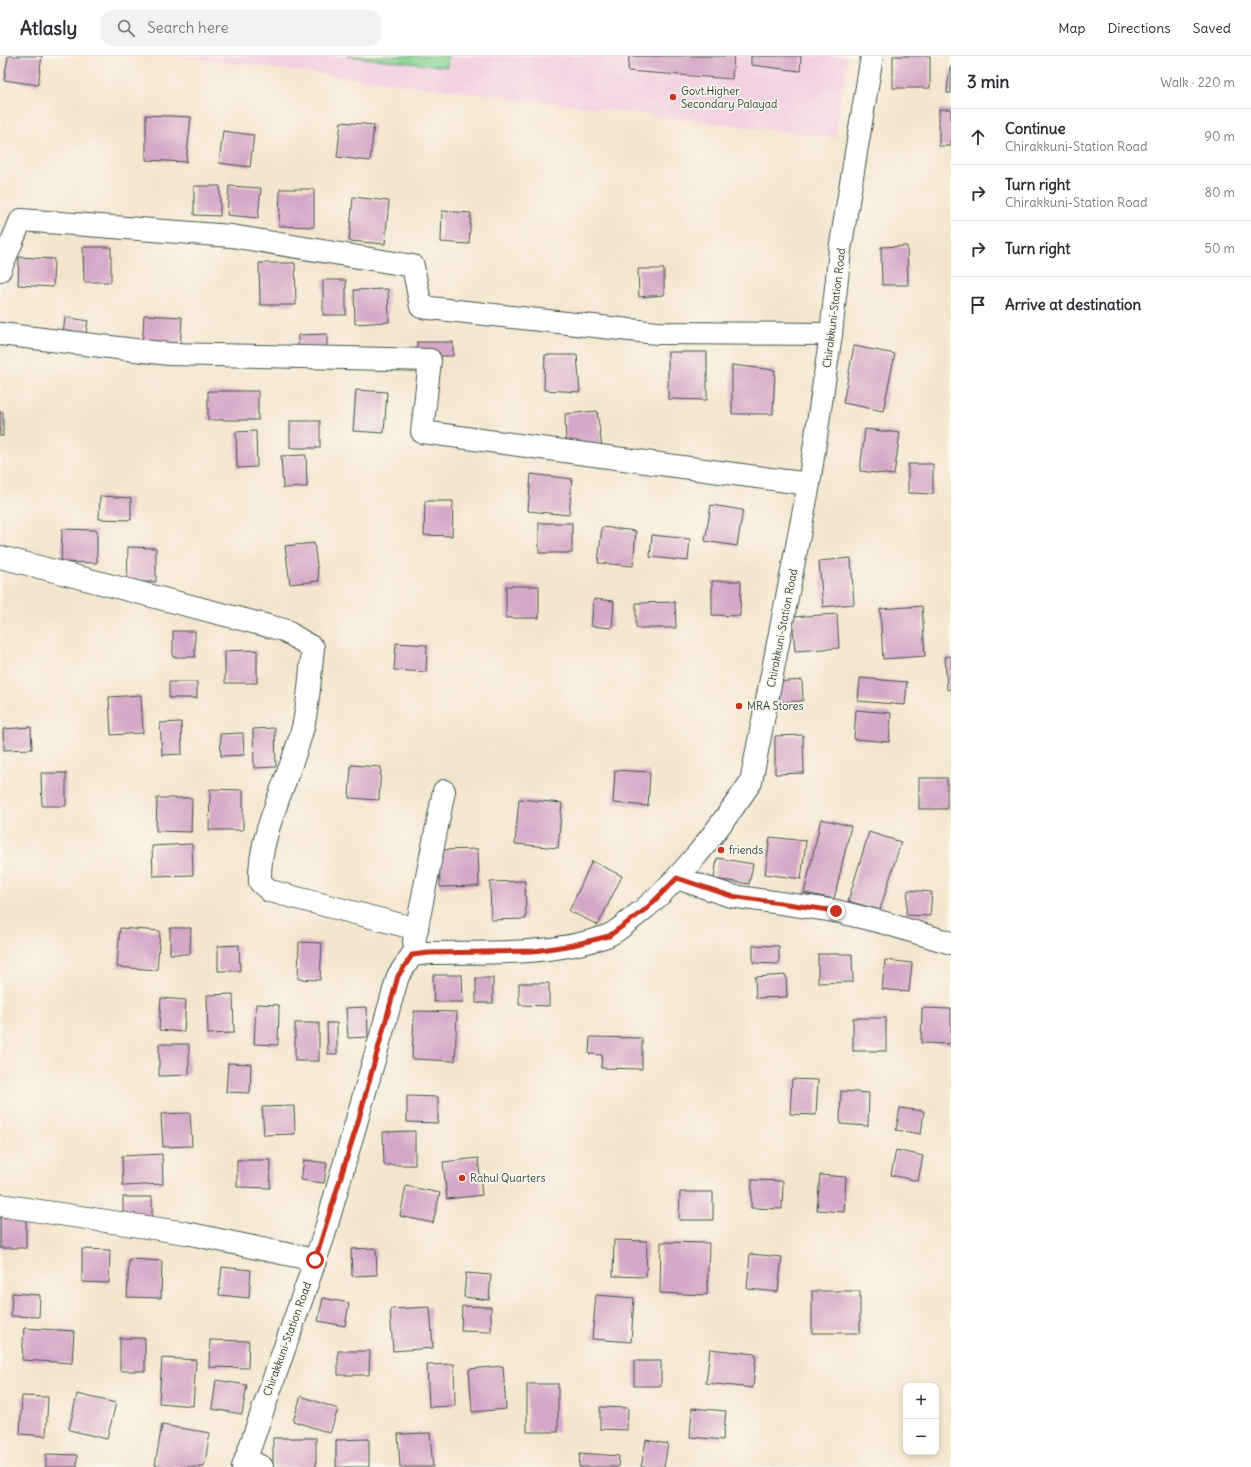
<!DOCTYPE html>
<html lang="en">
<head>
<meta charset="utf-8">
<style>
	:root { --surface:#fff; --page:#f2f2f3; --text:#2b2b33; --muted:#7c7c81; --line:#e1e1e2 }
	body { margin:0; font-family:Delius,sans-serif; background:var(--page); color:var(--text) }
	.controls { position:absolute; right:12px; bottom:12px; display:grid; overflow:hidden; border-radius:8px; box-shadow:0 2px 6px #0003 }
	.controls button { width:36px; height:36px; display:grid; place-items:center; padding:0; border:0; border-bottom:1px solid var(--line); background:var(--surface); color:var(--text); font:20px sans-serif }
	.stop { position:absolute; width:12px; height:12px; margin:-9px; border:3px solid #c8321e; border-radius:50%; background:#fff }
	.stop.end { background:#c8321e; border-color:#fff; box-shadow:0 1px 4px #0008 }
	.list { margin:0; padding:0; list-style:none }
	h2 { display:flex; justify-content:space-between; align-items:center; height:52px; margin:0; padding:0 16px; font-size:17px }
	h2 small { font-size:13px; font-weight:400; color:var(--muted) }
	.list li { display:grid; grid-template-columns:26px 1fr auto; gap:12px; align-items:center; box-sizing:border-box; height:56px; padding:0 16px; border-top:1px solid var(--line) }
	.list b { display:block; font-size:15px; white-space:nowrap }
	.list p { margin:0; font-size:13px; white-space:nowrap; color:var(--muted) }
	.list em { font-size:13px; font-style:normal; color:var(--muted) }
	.icon { flex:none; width:22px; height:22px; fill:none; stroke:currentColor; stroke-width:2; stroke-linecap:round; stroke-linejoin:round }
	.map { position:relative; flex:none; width:951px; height:1411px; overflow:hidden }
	header { display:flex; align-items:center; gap:24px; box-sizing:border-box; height:56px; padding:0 20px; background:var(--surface); border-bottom:1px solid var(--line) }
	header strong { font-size:19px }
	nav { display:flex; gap:22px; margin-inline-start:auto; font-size:14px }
	.search { width:280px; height:36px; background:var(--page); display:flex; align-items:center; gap:10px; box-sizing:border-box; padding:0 14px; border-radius:12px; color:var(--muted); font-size:15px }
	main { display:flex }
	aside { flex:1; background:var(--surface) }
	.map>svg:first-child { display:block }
	.built { fill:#f2cfe1 }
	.green { fill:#88d694; stroke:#548a64 }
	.building { fill:#d5a8c7 }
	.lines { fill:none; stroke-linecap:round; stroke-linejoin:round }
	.minor-casing { stroke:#3f564b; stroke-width:24 }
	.minor { stroke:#fff; stroke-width:22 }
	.route { stroke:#c8321e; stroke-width:5 }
	.poi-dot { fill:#c8321e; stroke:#fbf7ec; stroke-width:1.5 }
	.labels { text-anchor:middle; stroke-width:3.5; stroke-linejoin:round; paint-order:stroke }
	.poi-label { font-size:11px; fill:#1f3d34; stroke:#fbf7ec; text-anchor:start }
	.street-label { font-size:11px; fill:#1f3d34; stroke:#fbf7ec }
</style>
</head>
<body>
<header>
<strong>Atlasly</strong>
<div class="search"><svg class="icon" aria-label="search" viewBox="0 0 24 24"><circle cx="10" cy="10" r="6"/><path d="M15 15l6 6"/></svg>Search here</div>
<nav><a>Map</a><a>Directions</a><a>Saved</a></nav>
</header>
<main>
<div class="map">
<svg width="951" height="1411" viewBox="0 0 951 1411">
	<rect width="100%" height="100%" fill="#fbf7ec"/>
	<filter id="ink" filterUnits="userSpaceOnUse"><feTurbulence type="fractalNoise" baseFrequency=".025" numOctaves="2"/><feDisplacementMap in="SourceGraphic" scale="8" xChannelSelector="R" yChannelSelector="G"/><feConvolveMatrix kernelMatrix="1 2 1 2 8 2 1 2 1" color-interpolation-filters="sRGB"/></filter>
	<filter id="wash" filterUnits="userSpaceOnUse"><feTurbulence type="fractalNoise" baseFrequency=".012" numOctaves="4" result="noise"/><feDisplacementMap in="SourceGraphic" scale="16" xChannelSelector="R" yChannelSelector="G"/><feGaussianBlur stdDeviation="0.9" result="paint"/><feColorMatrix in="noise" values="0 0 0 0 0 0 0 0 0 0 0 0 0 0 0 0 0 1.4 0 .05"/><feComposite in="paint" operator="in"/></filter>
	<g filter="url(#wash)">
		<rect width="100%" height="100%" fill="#f4e6ce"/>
		<polygon class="built" points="175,0 848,0 835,82"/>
		<polygon class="green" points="346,0 448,0 447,11"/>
		<g id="blocks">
			<g class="building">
				<polygon points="8,0 42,0 38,29 4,24"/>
				<polygon points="629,0 734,0 732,23 628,15"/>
				<polygon points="751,0 801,0 800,15 751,9"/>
				<rect x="893" y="0" width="37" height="32"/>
				<polygon points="950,11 951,11 951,37 947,37"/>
				<rect x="939" y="53" width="12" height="37"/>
				<polygon points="146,59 191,61 186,106 146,104"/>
				<polygon points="341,66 374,69 370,105 337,101"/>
				<polygon points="223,75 254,79 250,111 219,107"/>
				<polygon points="194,130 220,130 220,160 194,159"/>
				<polygon points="229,130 261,132 258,162 227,159"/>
				<polygon points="280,133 314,133 314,171 279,170"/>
				<polygon points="353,141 389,145 385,188 349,185"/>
				<polygon points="442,155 471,157 469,188 441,186"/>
				<polygon points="907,190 908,229 882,229 881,191"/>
				<polygon points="83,191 111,191 111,226 84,226"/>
				<polygon points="19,201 54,203 53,231 18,229"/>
				<polygon points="259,207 295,207 296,249 260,249"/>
				<polygon points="638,213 664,213 664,239 639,241"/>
				<rect x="323" y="224" width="23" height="35"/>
				<polygon points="388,233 389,266 355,268 354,234"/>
				<polygon points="144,259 182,261 180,294 142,292"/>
				<polygon points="65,261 88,265 85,282 63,278"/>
				<polygon points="327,278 327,296 298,296 298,279"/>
				<rect x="417" y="286" width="36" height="14"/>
				<polygon points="854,290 895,298 883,355 843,347"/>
				<polygon points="668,296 707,296 707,344 668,343"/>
				<polygon points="545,299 577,299 580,336 544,334"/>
				<polygon points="732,309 775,314 773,358 732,358"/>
				<polygon points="356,334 387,336 384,377 353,375"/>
				<rect x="208" y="335" width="50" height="29"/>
				<polygon points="597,355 602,391 566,390 565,358"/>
				<rect x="0" y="356" width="3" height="24"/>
				<rect x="290" y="365" width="30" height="27"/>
				<polygon points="865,373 900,377 894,419 860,415"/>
				<polygon points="256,375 257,411 237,412 236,376"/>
				<polygon points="306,399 307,431 283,432 281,400"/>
				<polygon points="908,408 933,408 933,438 908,437"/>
				<polygon points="531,418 572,423 569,459 528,455"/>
				<polygon points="100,440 131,442 131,464 99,463"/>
				<polygon points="425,445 453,445 452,480 424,479"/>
				<polygon points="711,449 743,454 737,490 705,485"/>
				<rect x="539" y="467" width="33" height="30"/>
				<polygon points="602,471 636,475 633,510 598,507"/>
				<polygon points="62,473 97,474 97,507 61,506"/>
				<polygon points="652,479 690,483 688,505 650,501"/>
				<polygon points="314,487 319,525 290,528 285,490"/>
				<polygon points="128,491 156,492 156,526 127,526"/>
				<polygon points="851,502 854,548 823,551 819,505"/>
				<polygon points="712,525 741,525 740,560 712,559"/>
				<rect x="506" y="530" width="33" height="32"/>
				<polygon points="594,543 614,545 612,572 591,570"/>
				<polygon points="675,546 676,572 636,572 636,547"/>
				<polygon points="922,550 925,600 883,603 880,553"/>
				<polygon points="837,558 839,592 795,595 792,561"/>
				<rect x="173" y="575" width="22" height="26"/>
				<polygon points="396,587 427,589 426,616 394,614"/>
				<polygon points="257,594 257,627 225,627 225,595"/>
				<polygon points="951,600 951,633 947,634 945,601"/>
				<polygon points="860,622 907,626 905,649 858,645"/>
				<polygon points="802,624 803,645 776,646 776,626"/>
				<rect x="169" y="626" width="28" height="16"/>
				<polygon points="141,639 143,677 111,679 109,641"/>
				<polygon points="856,654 891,657 889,686 854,683"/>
				<polygon points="181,666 182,698 162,699 160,667"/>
				<polygon points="31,671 32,693 4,694 3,673"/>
				<polygon points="275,672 276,711 254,712 253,673"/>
				<polygon points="243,677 244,699 221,700 220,678"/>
				<polygon points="803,679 804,717 775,718 775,680"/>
				<polygon points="351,709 381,711 379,744 349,742"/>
				<polygon points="615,714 650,716 648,750 613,747"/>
				<polygon points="41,717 66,717 66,750 42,750"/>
				<rect x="919" y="722" width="28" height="31"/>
				<polygon points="210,733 243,734 243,774 209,774"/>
				<polygon points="157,742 192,742 191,776 156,775"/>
				<polygon points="519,743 562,747 558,792 515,788"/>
				<polygon points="821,763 851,770 834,843 804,837"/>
				<polygon points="869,776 901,786 880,854 848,845"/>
				<polygon points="770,781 806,785 801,823 765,818"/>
				<polygon points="192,788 193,819 153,820 152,790"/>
				<polygon points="478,793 479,830 440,831 439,794"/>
				<polygon points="717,802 753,808 749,828 714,823"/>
				<polygon points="592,805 622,820 598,869 569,855"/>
				<polygon points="525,825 526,863 491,864 490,826"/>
				<polygon points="908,834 932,836 930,860 906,859"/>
				<polygon points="120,872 160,875 157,914 117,911"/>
				<polygon points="170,872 191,872 190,898 170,898"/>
				<polygon points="299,886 322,887 320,924 298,923"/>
				<polygon points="239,889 240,915 218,915 218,890"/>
				<polygon points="753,889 779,890 779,908 753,907"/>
				<polygon points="818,898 852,898 853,926 818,927"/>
				<polygon points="885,904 912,907 909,936 882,933"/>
				<polygon points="433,919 462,919 463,946 434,946"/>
				<polygon points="786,919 787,941 756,942 755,921"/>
				<rect x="476" y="922" width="17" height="25"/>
				<polygon points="519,927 549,927 549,950 519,949"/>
				<polygon points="233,938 234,977 208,978 207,939"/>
				<polygon points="161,942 186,944 184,976 159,974"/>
				<polygon points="256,948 279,949 278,989 254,988"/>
				<polygon points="367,951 368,981 348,982 346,952"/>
				<polygon points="922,952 951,953 951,988 921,987"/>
				<polygon points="414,955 457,956 455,1005 412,1003"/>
				<rect x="853" y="962" width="33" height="33"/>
				<rect x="295" y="967" width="24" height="38"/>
				<polygon points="327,967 337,967 337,998 328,998"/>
				<polygon points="590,981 642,982 642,1013 601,1012 602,999 589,998"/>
				<polygon points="159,988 189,988 189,1019 159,1020"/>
				<polygon points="228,1007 251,1008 250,1037 226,1036"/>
				<polygon points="792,1023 818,1024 816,1059 790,1058"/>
				<polygon points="841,1035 869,1037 868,1070 840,1068"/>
				<polygon points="407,1040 438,1041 438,1067 407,1066"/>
				<polygon points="294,1050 295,1078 264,1079 262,1051"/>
				<polygon points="900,1052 924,1055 921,1078 896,1074"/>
				<polygon points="190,1057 192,1090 163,1091 161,1058"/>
				<polygon points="415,1075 415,1109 384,1109 383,1076"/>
				<polygon points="896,1094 923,1100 918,1125 891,1119"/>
				<polygon points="162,1098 163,1128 123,1130 122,1100"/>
				<polygon points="478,1102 482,1139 447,1143 443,1106"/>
				<polygon points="237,1104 271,1104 270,1132 237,1131"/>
				<polygon points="304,1104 327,1107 324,1127 301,1124"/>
				<polygon points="820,1119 846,1121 844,1156 817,1154"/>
				<polygon points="752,1124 783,1125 782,1153 751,1152"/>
				<polygon points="406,1130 440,1137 433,1167 400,1160"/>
				<polygon points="680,1136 713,1136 713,1164 679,1164"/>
				<rect x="123" y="1141" width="29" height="23"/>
				<rect x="0" y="1161" width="26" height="31"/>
				<polygon points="614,1184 647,1185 646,1221 613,1220"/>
				<polygon points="661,1186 709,1187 707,1239 660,1237"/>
				<polygon points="376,1192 377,1219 352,1220 351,1193"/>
				<polygon points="82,1193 110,1194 109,1227 82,1226"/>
				<polygon points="750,1198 782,1201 778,1236 747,1233"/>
				<polygon points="129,1203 162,1205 161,1242 127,1241"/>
				<polygon points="222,1211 251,1214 249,1242 219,1239"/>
				<polygon points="466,1217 491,1219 489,1244 464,1241"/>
				<rect x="812" y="1235" width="48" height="42"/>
				<polygon points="12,1237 40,1239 39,1261 11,1260"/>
				<polygon points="596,1239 634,1242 631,1286 592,1283"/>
				<polygon points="323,1242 349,1247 345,1270 318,1265"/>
				<polygon points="462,1250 491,1251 491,1276 461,1275"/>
				<polygon points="430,1251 433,1292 393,1295 390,1253"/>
				<polygon points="24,1272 74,1275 72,1307 22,1304"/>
				<rect x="120" y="1282" width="25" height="33"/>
				<polygon points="210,1284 249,1285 248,1312 209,1311"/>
				<polygon points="710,1293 756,1298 753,1332 706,1327"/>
				<polygon points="338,1295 370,1295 369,1319 338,1319"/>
				<polygon points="162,1302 196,1304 193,1350 159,1347"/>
				<rect x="634" y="1305" width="27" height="25"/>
				<polygon points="454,1308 455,1350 429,1351 427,1309"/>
				<polygon points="503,1310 506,1353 472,1356 469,1313"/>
				<polygon points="216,1324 247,1329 242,1358 212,1353"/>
				<rect x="527" y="1328" width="31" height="48"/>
				<polygon points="77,1338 116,1347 107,1383 69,1374"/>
				<polygon points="22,1340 48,1341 46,1380 20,1378"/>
				<polygon points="301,1340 338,1353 330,1377 293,1365"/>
				<polygon points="600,1351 628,1352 627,1374 600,1373"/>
				<polygon points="692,1352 726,1355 723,1384 690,1381"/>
				<polygon points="162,1369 210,1377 204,1411 168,1411 155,1409"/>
				<polygon points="430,1377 433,1411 400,1411 398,1378"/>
				<rect x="273" y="1382" width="43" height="29"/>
				<polygon points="369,1383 369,1411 336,1411 336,1384"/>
				<polygon points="646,1384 668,1388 664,1411 641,1411"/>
				<polygon points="580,1397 619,1400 618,1411 579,1411"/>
				<polygon points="46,1398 77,1399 77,1411 46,1411"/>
			</g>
		</g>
	</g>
	<g filter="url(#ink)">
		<use href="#blocks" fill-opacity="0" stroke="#3f564b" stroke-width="1"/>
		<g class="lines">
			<defs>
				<g id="minor">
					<polyline points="0,214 21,164 231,180 413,210 421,251 657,277 831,278"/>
					<polyline points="0,278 169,298 430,304 422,376 809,428"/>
					<path d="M0 501 284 574 313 592C310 618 309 646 303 671 291 720 258 776 260 826L270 835 417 873"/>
					<polyline points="677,822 731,840 836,855 885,867 951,887"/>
					<polyline points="414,886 444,735"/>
					<polyline points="0,1149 186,1177 315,1204"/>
					<polyline points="246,1403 262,1411"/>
					<path d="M243 1411 324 1179 398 920 412 899 429 897C488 896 551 900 607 880 615 877 623 870 629 865 679 828 716 776 751 726L809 428 831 278 840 194 872 0"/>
				</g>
			</defs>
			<use href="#minor" class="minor-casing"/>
			<use href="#minor" class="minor"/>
		</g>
	</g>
	<g class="lines" filter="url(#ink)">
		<polyline class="route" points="315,1204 358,1066 398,920 412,899 429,897 535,895 573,889 609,880 646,853 677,822 731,840 836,855"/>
	</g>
	<g class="poi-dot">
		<circle cx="673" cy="41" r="4"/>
		<circle cx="739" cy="650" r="4"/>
		<circle cx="721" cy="794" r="4"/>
		<circle cx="462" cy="1122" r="4"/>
	</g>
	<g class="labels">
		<g class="poi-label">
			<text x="681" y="39">Govt.Higher<tspan x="681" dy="13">Secondary Palayad</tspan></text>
			<text x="747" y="654">MRA Stores</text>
			<text x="729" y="798">friends</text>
			<text x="470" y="1126">Rahul Quarters</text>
		</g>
		<g class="street-label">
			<text transform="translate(834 252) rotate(-83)" y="4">Chirakkuni-Station Road</text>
			<text transform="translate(782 572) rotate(-79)" y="4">Chirakkuni-Station Road</text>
			<text transform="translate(287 1283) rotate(-70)" y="4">Chirakkuni-Station Road</text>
		</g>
	</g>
</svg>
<div class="controls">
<button>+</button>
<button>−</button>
</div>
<div class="stop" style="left:315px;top:1204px"></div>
<div class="stop end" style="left:836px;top:855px"></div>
</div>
<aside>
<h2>3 min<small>Walk · 220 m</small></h2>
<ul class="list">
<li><svg class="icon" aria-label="ahead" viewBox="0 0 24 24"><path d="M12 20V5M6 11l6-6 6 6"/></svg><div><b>Continue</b><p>Chirakkuni-Station Road</p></div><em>90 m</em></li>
<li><svg class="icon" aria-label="right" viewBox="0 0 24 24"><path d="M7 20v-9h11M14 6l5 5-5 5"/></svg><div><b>Turn right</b><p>Chirakkuni-Station Road</p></div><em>80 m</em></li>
<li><svg class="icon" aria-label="right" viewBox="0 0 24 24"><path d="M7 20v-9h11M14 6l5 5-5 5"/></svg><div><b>Turn right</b></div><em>50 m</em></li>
<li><svg class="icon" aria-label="arrive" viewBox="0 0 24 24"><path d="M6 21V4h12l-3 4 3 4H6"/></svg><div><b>Arrive at destination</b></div></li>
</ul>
</aside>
</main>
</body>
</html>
